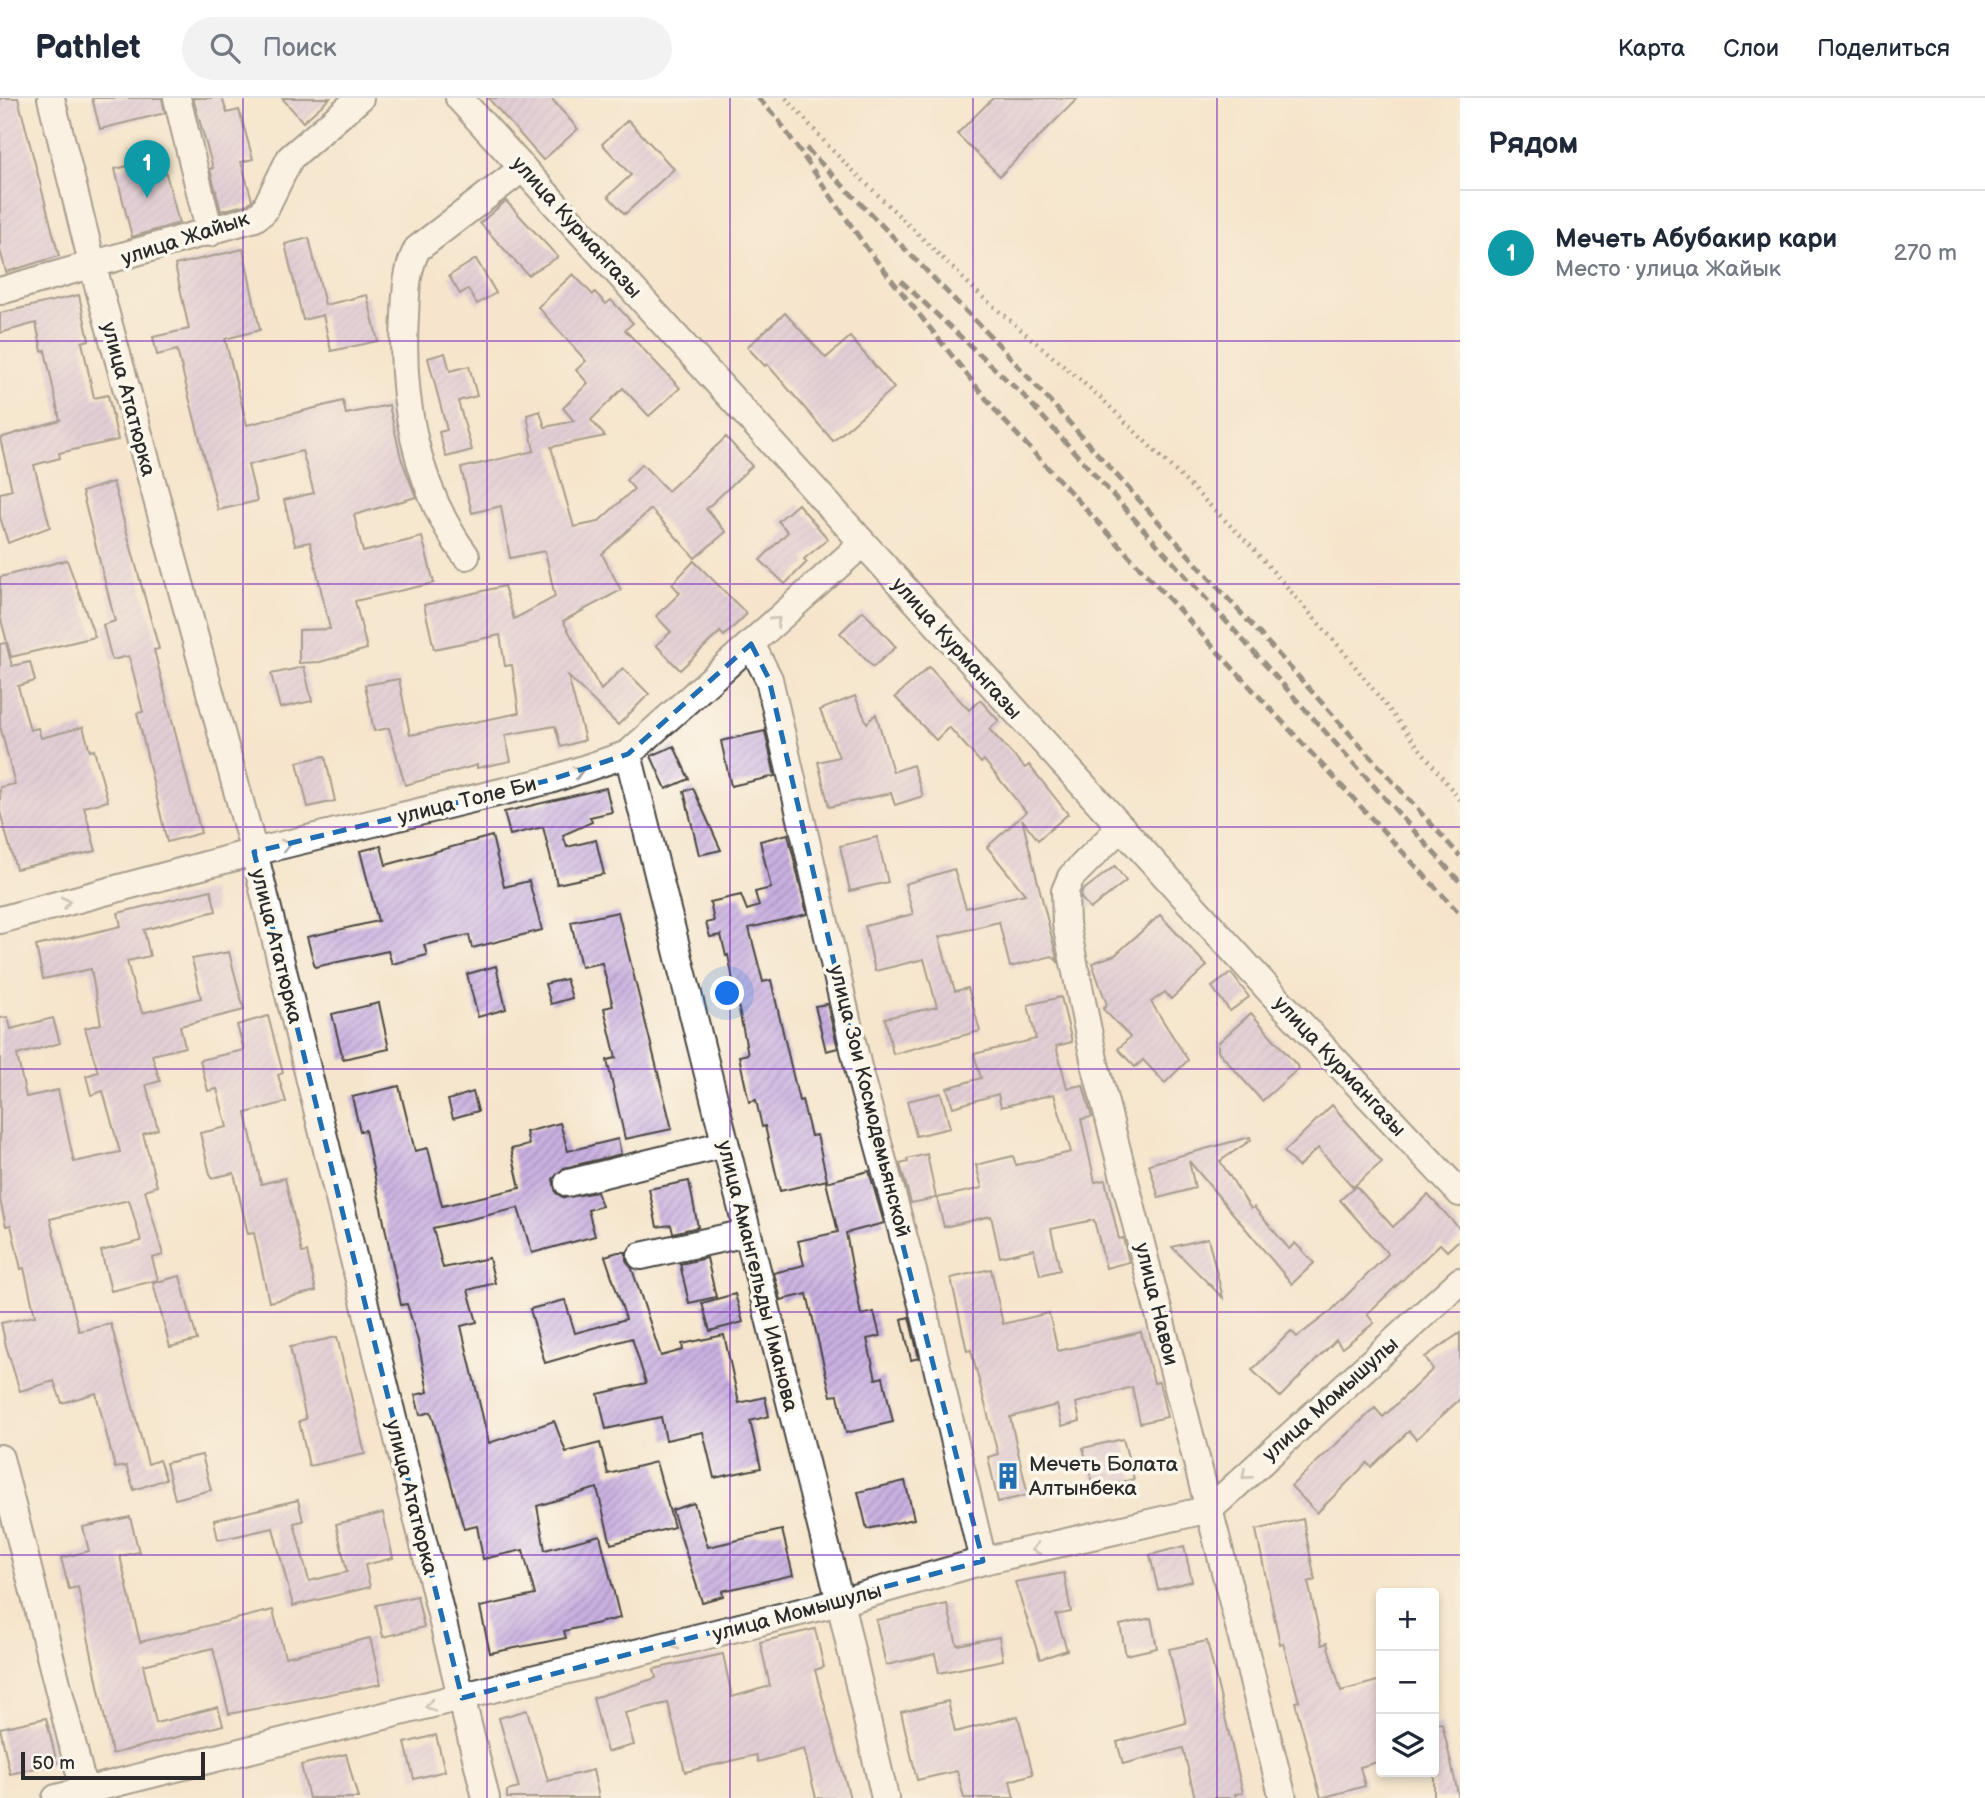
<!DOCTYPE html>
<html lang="ru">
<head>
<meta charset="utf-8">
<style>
	:root { --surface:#fff; --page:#f2f2f3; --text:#1f2937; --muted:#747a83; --line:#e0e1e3; --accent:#d93025 }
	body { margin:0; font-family:"Balsamiq Sans",sans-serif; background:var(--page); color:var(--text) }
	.controls { position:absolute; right:21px; bottom:21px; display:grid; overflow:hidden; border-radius:7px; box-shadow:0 4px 10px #0003 }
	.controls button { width:63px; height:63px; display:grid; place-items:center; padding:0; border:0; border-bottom:2px solid var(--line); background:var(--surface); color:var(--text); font:35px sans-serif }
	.scale { position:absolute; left:21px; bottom:18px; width:184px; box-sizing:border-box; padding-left:7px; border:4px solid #2b2b2b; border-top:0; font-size:19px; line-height:24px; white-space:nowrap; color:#2b2b2b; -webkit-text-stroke:5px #fbf7ec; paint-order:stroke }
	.you { position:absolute; left:728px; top:896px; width:24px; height:24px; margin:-18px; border:5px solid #fff; border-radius:50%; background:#1a73e8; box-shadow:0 0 0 10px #1a73e833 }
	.badge { display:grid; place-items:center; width:46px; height:46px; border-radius:50%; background:var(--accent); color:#fff; font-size:23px; font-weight:700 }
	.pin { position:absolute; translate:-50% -58px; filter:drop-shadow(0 2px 4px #0008) }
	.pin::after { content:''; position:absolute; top:37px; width:24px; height:21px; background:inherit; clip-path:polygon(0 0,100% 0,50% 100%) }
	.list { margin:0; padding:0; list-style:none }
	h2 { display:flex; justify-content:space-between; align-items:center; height:91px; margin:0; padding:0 28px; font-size:30px }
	h2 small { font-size:23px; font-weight:400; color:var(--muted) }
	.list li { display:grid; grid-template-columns:46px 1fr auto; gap:21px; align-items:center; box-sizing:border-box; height:126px; padding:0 28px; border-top:2px solid var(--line) }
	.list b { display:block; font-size:26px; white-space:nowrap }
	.list p { margin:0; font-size:23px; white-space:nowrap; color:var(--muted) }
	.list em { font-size:23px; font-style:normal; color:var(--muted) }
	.icon { flex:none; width:38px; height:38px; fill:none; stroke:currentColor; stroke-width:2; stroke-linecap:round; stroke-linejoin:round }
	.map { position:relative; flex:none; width:1460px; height:1700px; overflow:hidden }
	header { display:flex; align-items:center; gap:42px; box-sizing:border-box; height:98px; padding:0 35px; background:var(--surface); border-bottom:2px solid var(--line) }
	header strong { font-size:33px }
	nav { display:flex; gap:38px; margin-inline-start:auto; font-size:24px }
	.search { width:490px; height:63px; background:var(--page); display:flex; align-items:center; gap:18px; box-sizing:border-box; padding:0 24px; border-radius:38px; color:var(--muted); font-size:26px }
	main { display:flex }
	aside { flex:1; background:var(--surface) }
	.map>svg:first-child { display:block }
	.building { fill:url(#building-hatch) }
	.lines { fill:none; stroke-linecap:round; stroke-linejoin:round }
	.street-casing { stroke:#494743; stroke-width:30 }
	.path { stroke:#494743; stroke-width:4.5; stroke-dasharray:2 5; stroke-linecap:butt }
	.street { stroke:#fff; stroke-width:26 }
	.rail { stroke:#2b2b2b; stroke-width:5; stroke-dasharray:10 5; stroke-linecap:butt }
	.oneway { stroke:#a0a0a0 }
	.marked { fill:none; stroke:#1f6fb2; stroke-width:5; stroke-dasharray:14 9; stroke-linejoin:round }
	.grid { fill:none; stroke:#7b2cbf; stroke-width:2; stroke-opacity:0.55 }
	.labels { text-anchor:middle; stroke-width:7; stroke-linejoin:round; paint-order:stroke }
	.street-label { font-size:21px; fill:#2b2b2b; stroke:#fbf7ec }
	.poi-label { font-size:21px; fill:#2b2b2b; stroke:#fbf7ec; text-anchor:start }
</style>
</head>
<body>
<header>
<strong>Pathlet</strong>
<div class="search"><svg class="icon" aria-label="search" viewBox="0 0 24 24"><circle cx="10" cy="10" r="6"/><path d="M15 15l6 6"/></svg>Поиск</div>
<nav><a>Карта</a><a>Слои</a><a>Поделиться</a></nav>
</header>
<main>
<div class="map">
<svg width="1460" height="1700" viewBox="0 0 1460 1700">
	<defs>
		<pattern id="building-hatch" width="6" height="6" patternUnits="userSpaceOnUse" patternTransform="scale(1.75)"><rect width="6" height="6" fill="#c9b0e1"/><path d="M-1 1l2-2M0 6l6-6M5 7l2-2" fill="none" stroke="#a38fb7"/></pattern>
	</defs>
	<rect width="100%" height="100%" fill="#fbf7ec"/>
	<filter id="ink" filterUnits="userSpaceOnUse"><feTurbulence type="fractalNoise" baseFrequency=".0143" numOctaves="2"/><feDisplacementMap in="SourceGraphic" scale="14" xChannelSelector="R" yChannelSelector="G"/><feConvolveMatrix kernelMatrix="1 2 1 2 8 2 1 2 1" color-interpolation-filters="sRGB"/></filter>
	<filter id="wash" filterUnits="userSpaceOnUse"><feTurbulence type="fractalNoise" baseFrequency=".00686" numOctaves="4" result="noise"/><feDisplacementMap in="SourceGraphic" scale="28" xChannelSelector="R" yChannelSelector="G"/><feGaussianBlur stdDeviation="1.57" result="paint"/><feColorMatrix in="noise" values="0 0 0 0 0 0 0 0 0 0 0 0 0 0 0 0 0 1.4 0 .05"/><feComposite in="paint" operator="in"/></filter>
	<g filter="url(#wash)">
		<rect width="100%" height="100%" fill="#f5e5cc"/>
		<g id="blocks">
			<g class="building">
				<polygon points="0,0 18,0 59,158 6,174 0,152"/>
				<polygon points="92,0 162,0 165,15 100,31"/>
				<polygon points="193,0 222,0 227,15 239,12 253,61 241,64 252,102 248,106 221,113 210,71 213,70"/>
				<polygon points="282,0 330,0 303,24"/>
				<polygon points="488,0 551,0 578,31 543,62"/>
				<polygon points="993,0 1078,0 1000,78 957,36"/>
				<polygon points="628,22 674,71 625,116 608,98 631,77 602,46"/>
				<polygon points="162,60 179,125 132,139 115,71"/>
				<polygon points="506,103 558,159 528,177 480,125"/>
				<polygon points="309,140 325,207 367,197 378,243 331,253 323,217 303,222 285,146"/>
				<polygon points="243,151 260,232 225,241 247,327 343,303 346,316 389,307 401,360 416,399 354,417 363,454 422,439 434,485 355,503 367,551 320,564 299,565 299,532 330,531 310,444 295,447 284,402 314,395 302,353 248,367 257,403 218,412 177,252 157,257 153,239 189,231 175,167"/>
				<polygon points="476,161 496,195 477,206 468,191 460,196 449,178"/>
				<polygon points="573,176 593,197 595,194 606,206 611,202 633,225 625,232 680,290 649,318 623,290 591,322 605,338 551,349 574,429 598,424 634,391 626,382 642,366 668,393 726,339 752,368 706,411 726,434 695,460 651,411 602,456 621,492 563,523 601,592 623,570 649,596 618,627 568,578 585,642 561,649 555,628 505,637 511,663 477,670 477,667 405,687 389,630 374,633 365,587 399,581 410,637 519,615 512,567 505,568 500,537 434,551 424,507 504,488 514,521 555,499 545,453 510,460 501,408 472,415 461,370 534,353 527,317 540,313 545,329 574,323 563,310 588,285 576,272 586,263 538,209"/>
				<polygon points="79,197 89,242 82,244 94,300 108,297 118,342 59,355 60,360 34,367 50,429 8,445 0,419 0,395 12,392 0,340 60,322 45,252 42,253 36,225 0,235 0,215"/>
				<polygon points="785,215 826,260 850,239 894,290 833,343 767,266 765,268 747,249"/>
				<polygon points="445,255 450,273 469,268 477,298 458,303 472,352 446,359 439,334 447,332 428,260"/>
				<polygon points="113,384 159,551 154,552 201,735 167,744 137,615 143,614 129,558 112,562 103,527 115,523 82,394"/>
				<polygon points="798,406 828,441 804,461 807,464 785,486 760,462 788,434 778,423"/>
				<polygon points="67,462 95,539 11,559 0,518 0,479"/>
				<polygon points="694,463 747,516 724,538 720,534 680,572 656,547 671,534 656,518 680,495 672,486"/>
				<polygon points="863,513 896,549 873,569 840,535"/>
				<polygon points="6,545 12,568 30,564 35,583 18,588 30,632 38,630 41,640 83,629 90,653 94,652 108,703 84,709 96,753 16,771 0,714 0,689 15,686 0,628 0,546"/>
				<polygon points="304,569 312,603 280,610 271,576"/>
				<polygon points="929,569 969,612 980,602 999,623 989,631 1025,670 1029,667 1068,716 1038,742 1022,721 1058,864 1052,858 1010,869 999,824 939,839 955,893 968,890 980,933 893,956 885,920 937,909 924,861 875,873 865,828 913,816 905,786 954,771 966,810 1025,796 987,749 1026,714 984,662 981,665 949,629 936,642 895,599"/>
				<polygon points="855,598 867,625 876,616 893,674 913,667 923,698 895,707 891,695 829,709 818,664 839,659 820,612"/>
				<polygon points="765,633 775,678 731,688 721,643"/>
				<polygon points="674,648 689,681 666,691 651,658"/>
				<polygon points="325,658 335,703 308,709 297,664"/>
				<polygon points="606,690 612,714 590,719 592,724 563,737 567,749 596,742 604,776 557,786 543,729 510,737 504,714"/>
				<polygon points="693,690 721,752 699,757 684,693"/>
				<polygon points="788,736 807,816 749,830 763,884 771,882 799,1003 802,1002 811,1038 817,1037 827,1082 780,1093 765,1028 762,1029 756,1002 749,1004 739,958 748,956 728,857 726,858 721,837 710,839 706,825 714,823 710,804 741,797 747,812 759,808 755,794 771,790 760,743"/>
				<polygon points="492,738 504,789 529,783 542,832 472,850 469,837 424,847 427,857 392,866 388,853 315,869 307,839 378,823 360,753 381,748 386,767"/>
				<polygon points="877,739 888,784 850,793 840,748"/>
				<polygon points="1115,768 1126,783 1090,811 1081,800 1082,793"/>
				<polygon points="211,792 216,813 144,832 150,858 127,863 137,904 139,904 142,915 201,900 192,861 229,854 244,912 180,928 185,949 152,957 160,983 146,987 158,1031 143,1036 157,1088 145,1092 163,1157 152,1160 158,1182 111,1193 101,1153 141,1143 129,1102 50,1121 79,1233 111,1226 148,1366 159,1362 166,1381 134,1392 126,1368 115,1370 96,1295 62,1305 54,1283 20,1293 6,1248 1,1225 35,1218 24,1170 21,1171 11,1127 6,1128 0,1102 0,920 8,919 11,931 53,920 60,945 17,957 26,999 58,992 74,1064 120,1054 103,993 91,997 86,978 98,974 85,930 101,926 91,871 43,881 36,848 121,828 118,815"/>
				<polygon points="618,814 672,1031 625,1041 607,962 616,960 604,910 613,908 602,865 581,869 571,824"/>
				<polygon points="1160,817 1207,868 1171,901 1165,894 1151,904 1188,962 1165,985 1143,962 1135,969 1118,951 1130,939 1103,911 1107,907 1092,865 1115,857"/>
				<polygon points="496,868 506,911 478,919 467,876"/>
				<polygon points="1231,875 1249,899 1230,913 1212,889"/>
				<polygon points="566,881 572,900 551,906 545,886"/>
				<polygon points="1061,899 1072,944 1056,948 1067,990 1083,987 1092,1019 1081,1021 1095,1084 1105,1082 1119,1141 1123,1140 1129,1164 1106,1170 1094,1122 1051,1131 1060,1172 1040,1177 1034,1151 1000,1159 991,1118 944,1129 937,1100 982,1090 976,1067 1013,1058 1016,1067 1071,1054 1054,996 1001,1009 998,996 953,1009 947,990 981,980 974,956 1036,941 1028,907"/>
				<polygon points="379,905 389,951 343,961 332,916"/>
				<polygon points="827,906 838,950 826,953 815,908"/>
				<polygon points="1251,915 1299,970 1262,1003 1218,953 1218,945"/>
				<polygon points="268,918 283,975 278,977 286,1004 246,1015 261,1086 285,1080 302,1155 307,1154 316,1193 269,1204 254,1135 248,1136 234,1075 211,1080 200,1035 227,1029 217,991 208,993 200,962 244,952 237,927"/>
				<polygon points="399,988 415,1053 428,1050 442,1108 520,1090 511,1051 529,1047 526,1034 560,1025 568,1053 618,1041 621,1056 564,1070 553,1081 556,1095 564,1100 597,1094 602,1108 588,1112 595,1138 532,1155 518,1110 433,1130 443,1170 489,1160 495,1185 468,1192 477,1224 461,1228 489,1345 554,1323 566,1354 600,1345 608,1376 656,1364 674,1429 611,1446 597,1390 537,1408 545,1452 600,1437 620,1520 564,1533 566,1540 490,1555 480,1509 535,1497 523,1452 483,1461 477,1428 464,1431 431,1314 420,1317 415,1297 428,1294 418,1243 407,1206 401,1207 365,1032 360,1033 352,999"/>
				<polygon points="473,994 478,1013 453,1020 448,1002"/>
				<polygon points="941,995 950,1030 916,1038 907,1003"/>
				<polygon points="1332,1007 1382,1064 1353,1089 1318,1050 1298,1069 1284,1054"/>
				<polygon points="1250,1039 1251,1042 1220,1063 1251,1111 1254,1109 1289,1151 1295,1145 1314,1165 1292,1186 1189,1063 1195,1090 1159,1100 1149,1066"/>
				<polygon points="927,1056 936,1100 911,1105 900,1066 908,1064 907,1061"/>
				<polygon points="869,1073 884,1125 846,1135 861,1217 874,1214 880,1238 867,1241 876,1281 883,1279 893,1324 846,1335 838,1297 831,1298 807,1196 781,1202 774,1175 804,1167 798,1143 838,1134 826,1084"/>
				<polygon points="689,1083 698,1129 673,1135 671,1127 657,1129 649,1091"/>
				<polygon points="1356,1088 1393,1129 1428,1097 1460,1131 1460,1141 1447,1153 1440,1146 1367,1216 1374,1225 1342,1250 1336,1242 1280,1299 1252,1272 1291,1233 1297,1239 1331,1213 1388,1156 1340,1102"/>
				<polygon points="1208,1140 1223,1200 1172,1149"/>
				<polygon points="618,1154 626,1154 626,1162 632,1171 661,1258 683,1252 682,1246 724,1237 739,1305 765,1299 769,1318 750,1323 761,1370 714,1380 703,1334 666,1342 661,1319 606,1331 598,1296 646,1285 632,1240 545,1265 530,1211 565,1202 575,1235 626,1221 605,1158"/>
				<polygon points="707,1160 716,1199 689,1205 680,1166"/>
				<polygon points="991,1171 1003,1226 1049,1215 1058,1253 1141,1234 1154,1285 1159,1284 1167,1319 1140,1325 1132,1289 1076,1305 1080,1323 1062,1328 1057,1307 1010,1319 1028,1397 998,1404 988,1359 998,1356 971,1252 967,1253 951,1180"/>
				<polygon points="180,1178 197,1242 170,1249 153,1185"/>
				<polygon points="735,1196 743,1224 710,1233 702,1205"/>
				<polygon points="909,1219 919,1260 911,1262 902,1221"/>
				<polygon points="1460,1235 1460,1301 1416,1341 1409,1333 1371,1369 1367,1365 1317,1415 1291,1388 1375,1310 1383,1319 1433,1271 1425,1259"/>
				<polygon points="337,1239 365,1356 309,1368 299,1323 306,1321 290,1249"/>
				<polygon points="1123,1341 1134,1381 1094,1391 1083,1350"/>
				<polygon points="202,1357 211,1392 175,1401 166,1365"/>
				<polygon points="905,1383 914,1421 867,1431 858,1394"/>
				<polygon points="298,1402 303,1423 294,1425 309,1483 347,1474 336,1426 383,1415 393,1460 365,1467 370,1489 293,1508 273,1430 218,1442 214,1422"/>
				<polygon points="694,1405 708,1449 782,1432 793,1477 722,1493 723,1498 702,1504 672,1412"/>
				<polygon points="130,1419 139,1454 120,1458 140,1544 273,1512 285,1559 370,1540 381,1586 229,1616 213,1550 143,1567 156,1625 218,1609 223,1627 112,1656 78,1489 69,1491 61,1460 89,1453 83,1429"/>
				<polygon points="1303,1421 1315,1482 1308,1484 1322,1547 1327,1545 1341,1593 1381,1582 1381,1663 1360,1669 1365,1688 1321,1700 1295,1604 1299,1603 1283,1545 1280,1546 1256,1432"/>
				<polygon points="1184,1448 1192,1483 1158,1492 1150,1457"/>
				<polygon points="1064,1475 1071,1514 1056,1517 1067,1552 1040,1561 1015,1484"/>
				<polygon points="417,1498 424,1529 383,1539 376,1507"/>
				<polygon points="947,1506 957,1547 999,1539 1003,1562 939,1575 935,1556 886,1567 876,1522"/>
				<polygon points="1151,1520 1157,1550 1126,1557 1120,1527"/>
				<polygon points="815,1531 824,1569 815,1572 850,1700 816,1700 804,1651 758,1664 756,1657 685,1674 668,1605 625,1615 634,1647 607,1654 593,1600 656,1580 654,1571 723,1556 732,1599 770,1588 760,1544"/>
				<polygon points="1207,1543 1243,1695 1235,1696 1236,1700 1195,1700 1183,1650 1123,1666 1117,1644 1186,1625 1169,1551"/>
				<polygon points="948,1603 955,1634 1018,1618 1033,1676 1010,1683 1014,1700 964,1700 957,1673 917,1682 901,1614"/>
				<polygon points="527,1612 548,1683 593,1672 599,1700 507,1700 507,1693 519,1690 499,1620"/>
				<polygon points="46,1620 57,1665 10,1676 0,1630"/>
				<polygon points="1442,1625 1459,1700 1434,1700 1434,1626"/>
				<polygon points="436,1637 445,1673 414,1681 405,1645"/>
				<polygon points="346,1656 358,1700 309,1700 301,1667"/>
			</g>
		</g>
	</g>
	<g filter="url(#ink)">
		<use href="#blocks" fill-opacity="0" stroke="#494743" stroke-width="2"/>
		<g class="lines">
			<defs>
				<g id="street">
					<polyline points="51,0 93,169 254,754 486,1700"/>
					<polyline points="177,0 210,135"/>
					<polyline points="459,0 1270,893 1460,1095"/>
					<polyline points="0,193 255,120 264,113 290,60 360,0"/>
					<path d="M466 458C416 390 400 301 405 218 406 194 406 173 417 151L523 70"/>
					<polyline points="751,546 769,581 861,982 923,1210 983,1463"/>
					<polyline points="628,656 840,1504 885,1700"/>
					<polyline points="1121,729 1071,779 1065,793 1066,826 1095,966 1283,1700"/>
					<polyline points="0,822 254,754 550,682 628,656 862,446"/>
					<polyline points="568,1085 725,1046"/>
					<polyline points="641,1158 747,1135"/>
					<polyline points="0,1360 86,1700"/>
					<polyline points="56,1700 840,1504 983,1463 1210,1411 1460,1183"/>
				</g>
			</defs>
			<use href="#street" class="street-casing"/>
			<polyline class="path" points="786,0 831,51 979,196 1100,299 1250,447 1343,553 1460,702"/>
			<use href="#street" class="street"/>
			<g class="rail">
				<polyline points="758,0 777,20 868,152 999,317 1460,816"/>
				<polyline points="806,50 1002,250 1460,758"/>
				<polyline points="901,183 1024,298 1460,784"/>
			</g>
		</g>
		<defs><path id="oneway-chevron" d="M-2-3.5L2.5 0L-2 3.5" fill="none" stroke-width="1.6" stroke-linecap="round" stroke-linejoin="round" transform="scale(1.75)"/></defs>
		<g class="oneway">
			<use href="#oneway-chevron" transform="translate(776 523) rotate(-42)"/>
			<use href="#oneway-chevron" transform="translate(578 674) rotate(-16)"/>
			<use href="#oneway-chevron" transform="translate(286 747) rotate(-14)"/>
			<use href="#oneway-chevron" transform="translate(66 804) rotate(-15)"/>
			<use href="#oneway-chevron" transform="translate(1246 1377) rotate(138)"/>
			<use href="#oneway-chevron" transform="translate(1036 1451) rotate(167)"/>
			<use href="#oneway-chevron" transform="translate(674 1546) rotate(166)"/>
			<use href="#oneway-chevron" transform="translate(430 1608) rotate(166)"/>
		</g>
	</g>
	<path d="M0 0H1460V1700H0ZM751 546 769 581 861 982 983 1463 462 1600 254 754 550 682 628 656Z" fill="#f5e5cc" fill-opacity=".55" fill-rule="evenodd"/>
	<path class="marked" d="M751 546 769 581 861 982 983 1463 462 1600 254 754 550 682 628 656Z"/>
	<path class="grid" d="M243 0V1700M487 0V1700M730 0V1700M973 0V1700M1217 0V1700M0 243H1460M0 486H1460M0 729H1460M0 971H1460M0 1214H1460M0 1457H1460"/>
	<defs>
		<symbol id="building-bare" viewBox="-9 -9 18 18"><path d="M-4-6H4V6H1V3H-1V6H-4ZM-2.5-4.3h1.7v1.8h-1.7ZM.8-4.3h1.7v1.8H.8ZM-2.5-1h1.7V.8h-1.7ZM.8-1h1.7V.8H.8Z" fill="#1f6fb2" stroke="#fbf7ec" stroke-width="2.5" paint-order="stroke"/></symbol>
	</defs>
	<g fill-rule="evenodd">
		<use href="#building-bare" x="989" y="1359" width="38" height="38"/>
	</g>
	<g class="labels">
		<g class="street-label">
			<text transform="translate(577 129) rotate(48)" y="7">улица Курмангазы</text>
			<text transform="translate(185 140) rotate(-18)" y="7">улица Жайык</text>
			<text transform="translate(129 301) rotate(75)" y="7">улица Ататюрка</text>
			<text transform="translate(957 550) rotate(48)" y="7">улица Курмангазы</text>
			<text transform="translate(467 702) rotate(-14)" y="7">улица Толе Би</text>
			<text transform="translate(277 848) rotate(76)" y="7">улица Ататюрка</text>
			<text transform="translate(1340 968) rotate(47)" y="7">улица Курмангазы</text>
			<text transform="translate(870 1003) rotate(76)" y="7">улица Зои Космодемьянской</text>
			<text transform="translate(758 1178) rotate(76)" y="7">улица Амангельды Иманова</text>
			<text transform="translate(1157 1206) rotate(76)" y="7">улица Навои</text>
			<text transform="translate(1330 1301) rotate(-42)" y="7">улица Момышулы</text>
			<text transform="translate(412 1399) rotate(76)" y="7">улица Ататюрка</text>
			<text transform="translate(797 1514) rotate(-15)" y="7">улица Момышулы</text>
		</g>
		<g class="poi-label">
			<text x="1029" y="1373">Мечеть Болата<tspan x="1029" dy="24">Алтынбека</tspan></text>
		</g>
	</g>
</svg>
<div class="controls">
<button>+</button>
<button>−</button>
<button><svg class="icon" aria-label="layers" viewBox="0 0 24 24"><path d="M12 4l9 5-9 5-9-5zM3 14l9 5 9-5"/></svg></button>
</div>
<div class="scale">50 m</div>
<div class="you"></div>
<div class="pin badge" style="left:147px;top:100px;background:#0f9aa8">1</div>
</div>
<aside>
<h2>Рядом<small></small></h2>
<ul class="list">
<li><span class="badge" style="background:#0f9aa8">1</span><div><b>Мечеть Абубакир кари</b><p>Место · улица Жайык</p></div><em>270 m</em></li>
</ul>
</aside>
</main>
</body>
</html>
